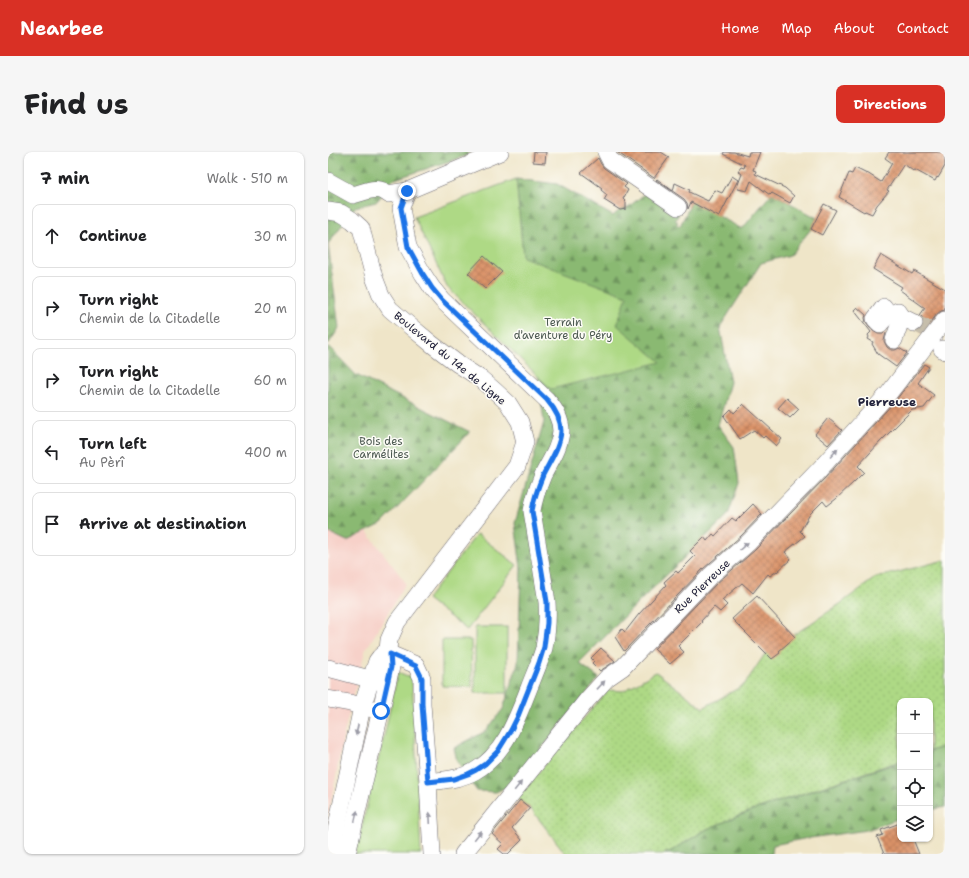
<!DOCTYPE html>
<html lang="en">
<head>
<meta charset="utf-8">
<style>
	:root { --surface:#fff; --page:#f6f6f6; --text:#202124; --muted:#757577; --line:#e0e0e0; --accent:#d93025 }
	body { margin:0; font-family:"Shantell Sans",sans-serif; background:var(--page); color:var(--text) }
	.controls { position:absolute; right:12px; bottom:12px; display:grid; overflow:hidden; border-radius:8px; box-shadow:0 1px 3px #0004 }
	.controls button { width:36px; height:36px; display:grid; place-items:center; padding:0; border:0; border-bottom:1px solid var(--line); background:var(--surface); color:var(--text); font:20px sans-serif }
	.stop { position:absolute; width:12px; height:12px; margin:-9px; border:3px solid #1a73e8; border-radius:50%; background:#fff }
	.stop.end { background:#1a73e8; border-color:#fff; box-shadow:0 1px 4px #0008 }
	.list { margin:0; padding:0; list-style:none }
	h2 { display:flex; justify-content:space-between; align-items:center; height:52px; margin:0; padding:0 16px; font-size:17px }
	h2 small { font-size:13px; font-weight:400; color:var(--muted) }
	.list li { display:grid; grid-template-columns:26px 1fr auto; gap:12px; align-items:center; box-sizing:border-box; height:64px; margin:0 8px 8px; padding:0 8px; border:1px solid var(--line); border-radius:8px }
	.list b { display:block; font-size:15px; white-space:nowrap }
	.list p { margin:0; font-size:13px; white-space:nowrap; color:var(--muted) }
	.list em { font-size:13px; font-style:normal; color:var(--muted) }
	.icon { flex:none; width:22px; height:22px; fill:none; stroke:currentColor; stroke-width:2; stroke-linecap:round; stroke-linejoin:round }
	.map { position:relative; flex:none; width:617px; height:702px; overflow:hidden; border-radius:8px }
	header { display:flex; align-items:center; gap:24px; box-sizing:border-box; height:56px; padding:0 20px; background:var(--accent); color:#fff }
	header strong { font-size:19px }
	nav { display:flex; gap:22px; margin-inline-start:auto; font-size:14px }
	.intro { display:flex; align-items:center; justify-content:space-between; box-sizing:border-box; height:96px; padding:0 24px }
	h1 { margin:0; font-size:28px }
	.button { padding:10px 18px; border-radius:8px; background:var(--accent); color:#fff; font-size:14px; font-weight:700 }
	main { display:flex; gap:24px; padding:0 24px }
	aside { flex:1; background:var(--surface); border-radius:8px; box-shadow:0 1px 3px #0004 }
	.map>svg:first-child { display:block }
	.built { fill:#f7d1c9 }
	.grass { fill:url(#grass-dots); stroke:#687e60 }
	.forest { fill:url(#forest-firs); stroke:#566e56 }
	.park { fill:#aed985; stroke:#687e60 }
	.building { fill:url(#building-cross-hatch) }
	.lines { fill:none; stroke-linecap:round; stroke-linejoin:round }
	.minor-tunnel { stroke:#c6beac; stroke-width:17; stroke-dasharray:17 8; stroke-linecap:butt }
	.minor-casing { stroke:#6a666c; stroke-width:18 }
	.minor { stroke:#fff; stroke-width:17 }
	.oneway { fill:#9c9ca7 }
	.route { stroke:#1a73e8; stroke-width:5 }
	.labels { text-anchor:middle; stroke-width:3; stroke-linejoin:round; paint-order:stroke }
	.park-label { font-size:11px; fill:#4c5951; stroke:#fdfcf7 }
	.street-label { font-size:11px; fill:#22223b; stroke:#fdfcf7 }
	.neighbourhood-label { font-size:12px; font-weight:bold; fill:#22223b; stroke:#fdfcf7 }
</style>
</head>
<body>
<header>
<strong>Nearbee</strong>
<nav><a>Home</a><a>Map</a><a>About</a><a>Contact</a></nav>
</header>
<div class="intro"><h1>Find us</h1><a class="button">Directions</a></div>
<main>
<aside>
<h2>7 min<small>Walk · 510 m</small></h2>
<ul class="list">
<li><svg class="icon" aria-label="ahead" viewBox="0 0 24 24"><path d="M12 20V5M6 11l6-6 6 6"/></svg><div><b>Continue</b></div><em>30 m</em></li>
<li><svg class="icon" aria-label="right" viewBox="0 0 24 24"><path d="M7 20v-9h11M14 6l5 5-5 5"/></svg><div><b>Turn right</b><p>Chemin de la Citadelle</p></div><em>20 m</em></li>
<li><svg class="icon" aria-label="right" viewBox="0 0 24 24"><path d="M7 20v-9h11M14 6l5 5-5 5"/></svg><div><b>Turn right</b><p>Chemin de la Citadelle</p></div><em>60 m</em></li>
<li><svg class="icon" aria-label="left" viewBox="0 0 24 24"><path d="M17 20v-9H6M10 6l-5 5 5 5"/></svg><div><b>Turn left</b><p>Au Pèrî</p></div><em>400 m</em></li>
<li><svg class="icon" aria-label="arrive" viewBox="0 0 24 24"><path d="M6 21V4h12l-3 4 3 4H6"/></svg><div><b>Arrive at destination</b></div></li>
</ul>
</aside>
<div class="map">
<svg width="617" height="702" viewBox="0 0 617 702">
	<defs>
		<pattern id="grass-dots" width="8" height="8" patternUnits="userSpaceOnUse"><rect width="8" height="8" fill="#aed985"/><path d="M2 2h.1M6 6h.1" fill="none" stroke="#95ba74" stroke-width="1.8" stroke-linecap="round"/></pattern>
		<pattern id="forest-firs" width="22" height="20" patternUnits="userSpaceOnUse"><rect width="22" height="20" fill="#8ab972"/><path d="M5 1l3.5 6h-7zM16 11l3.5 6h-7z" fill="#70965f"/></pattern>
		<pattern id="building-cross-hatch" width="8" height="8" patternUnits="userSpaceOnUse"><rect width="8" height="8" fill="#da9267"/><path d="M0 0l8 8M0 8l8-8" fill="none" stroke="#b07756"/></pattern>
	</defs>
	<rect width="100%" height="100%" fill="#fdfcf7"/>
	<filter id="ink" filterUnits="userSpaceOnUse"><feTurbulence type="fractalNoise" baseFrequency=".025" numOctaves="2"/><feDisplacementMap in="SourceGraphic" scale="8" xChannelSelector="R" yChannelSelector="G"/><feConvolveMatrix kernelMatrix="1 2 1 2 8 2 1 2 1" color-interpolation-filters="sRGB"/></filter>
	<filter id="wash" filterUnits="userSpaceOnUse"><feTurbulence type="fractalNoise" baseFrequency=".012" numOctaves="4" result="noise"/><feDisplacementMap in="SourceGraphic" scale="16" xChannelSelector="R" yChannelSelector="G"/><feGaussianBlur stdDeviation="0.9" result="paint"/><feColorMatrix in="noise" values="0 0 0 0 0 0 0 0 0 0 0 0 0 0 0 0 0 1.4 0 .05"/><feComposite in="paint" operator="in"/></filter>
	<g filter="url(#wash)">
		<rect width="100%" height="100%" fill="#efe5c8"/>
		<polygon class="built" points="15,348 78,431 37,499 16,581 0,666 0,376"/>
		<polygon class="grass" points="617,408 617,594 602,599 602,549 572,549 572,609 428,657 379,677 345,698 336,702 238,702 202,656 189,646 280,538 295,539 328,520 375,556 416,533 437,502 512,452 547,426"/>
		<g class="forest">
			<polygon points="0,0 140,0 140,3 64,28 54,43 48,50 27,55 0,92 11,176 0,193"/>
			<polygon points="188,27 229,32 285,64 292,58 298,57 324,36 351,62 347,68 350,70 348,72 352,74 364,49 414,77 444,41 489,66 483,77 462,103 433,111 392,175 402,230 390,273 406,295 411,331 400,363 312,449 251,511 271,526 185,632 168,640 149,639 129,609 126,596 158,579 175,557 190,511 193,416 187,371 216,270 195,105"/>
			<polygon points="0,194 28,223 142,280 54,372 19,389 0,380"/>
			<polygon points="617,594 617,655 602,658 602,599"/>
			<polygon points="572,610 572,666 539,678 475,687 445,693 444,702 336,702 345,698 379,677 428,657"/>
		</g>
		<g class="park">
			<polygon points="188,27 195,105 299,144 289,173 333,210 223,237 119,135 86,65"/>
			<polygon points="149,382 189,413 139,478 99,447"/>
			<rect x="147" y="475" width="32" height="66"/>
			<polygon points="114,488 143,488 144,535 114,534"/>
			<polygon points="70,520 84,526 93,702 27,702 57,580"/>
		</g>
		<g id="blocks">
			<g class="building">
				<polygon points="206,0 218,0 217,11 205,10"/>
				<polygon points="289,0 333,0 341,5 326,26"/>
				<polygon points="396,0 406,0 420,4 421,0 432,0 425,18 428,19 427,22 457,36 466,44 462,51 444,41 442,43 423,29 419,39 410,37 410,36 409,35 414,22 410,19 413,15 416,16 417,13 395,2"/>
				<polygon points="561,0 617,0 617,14 610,26 609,25 607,29 587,18 585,19 576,12 559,38 561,39 549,53 544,62 537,59 536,60 511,45 521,21 524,22 527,16 539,22 539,21 553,30 564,11 557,6"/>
				<polygon points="270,6 273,12 276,16 299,32 296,35 300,38 295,47 298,50 298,57 292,58 276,48 279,43 273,38 274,36 253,21"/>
				<polygon points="404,24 410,28 391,65 363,50 360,57 359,51 356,47 328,28 329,27 345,39 347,31 362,38 361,40 380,49 387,38 394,41"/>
				<polygon points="496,52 508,58 494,83 483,77"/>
				<polygon points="553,103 584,122 586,119 617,137 617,158 613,159 609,162 595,181 592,179 595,175 596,170 595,166 592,163 597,156 572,138 574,135 545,117"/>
				<polygon points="156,104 174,120 157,137 140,121"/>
				<polygon points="529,155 538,163 537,166 538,170 545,179 550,182 555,182 557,180 558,181 556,189 559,195 563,198 567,198 571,196 579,201 568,215 550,202 544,192 545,190 540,187 541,185 540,183 543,180 526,158"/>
				<polygon points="596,212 601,215 590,231 606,243 596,256 584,258 553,289 530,314 536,320 527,329 508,347 499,354 495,349 482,362 472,379 477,384 457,400 463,407 449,420 449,419 442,424 440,422 425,441 414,431 394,448 399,453 392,460 386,455 373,469 374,470 350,494 356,500 342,512 326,497 389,431 427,398 497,326 568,248"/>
				<polygon points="459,246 471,257 462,266 450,256"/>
				<polygon points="415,252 454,287 448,294 437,284 435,286 426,278 412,287 396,264 403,257 406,261"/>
				<polygon points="500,266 514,278 500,293 487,282"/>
				<polygon points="425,352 434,362 413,384 375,417 296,499 287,485 294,477 297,480 311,462 338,433 336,430 348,419 350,421 367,404 362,399 376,385 379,389 385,382 387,384 404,366 408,369"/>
				<polygon points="429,444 467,485 451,499 452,501 444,507 404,467"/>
				<polygon points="273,496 287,509 272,519 264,511 266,509 263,506"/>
				<polygon points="192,648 202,656 184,676 194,688 180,702 176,702 170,697 175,692 164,682"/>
				<polygon points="572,671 572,687 585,687 591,702 556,702 549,685 555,683 553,678"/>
			</g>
		</g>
	</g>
	<g filter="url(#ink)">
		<use href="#blocks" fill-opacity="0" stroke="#6a666c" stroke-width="1"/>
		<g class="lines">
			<polyline class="minor-tunnel" points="586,171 600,177"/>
			<defs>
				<g id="minor">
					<polyline points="278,0 282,8 350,55"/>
					<path d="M0 29 25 43C37 40 50 33 60 42L79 39 172 0"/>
					<path d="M79 39 73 56 80 95 95 122 104 136 114 148 219 248C226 256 233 268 233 279 232 295 222 309 215 323 210 335 206 346 204 359L219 450C220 466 219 481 216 496 212 510 206 523 201 536 189 566 177 602 147 619 133 627 116 628 100 630"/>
					<polyline points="0,59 13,61 24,68 33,76 46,125 53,143 62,157 82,174 105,193 130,212 153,227 167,239 180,251 192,270 197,290 189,314 69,470 61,488 60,498"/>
					<polyline points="556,155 547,167 552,172 559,164 570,159 574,165 586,171"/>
					<polyline points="566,188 574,165"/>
					<polyline points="614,197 617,199"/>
					<polyline points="62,502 88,513 94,526 94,552 100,630 104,702"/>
					<polyline points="0,516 53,530"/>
					<polyline points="0,547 22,551 45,557"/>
					<polyline points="3,702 34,555 49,509 52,505 60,498"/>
					<polyline points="19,702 63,515 62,502 60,498"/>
					<polyline points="135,702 259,548 279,526 295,515 382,424 420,391 490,319 561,241 617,168"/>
				</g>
			</defs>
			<use href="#minor" class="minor-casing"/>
			<use href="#minor" class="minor"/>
		</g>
		<defs><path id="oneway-solid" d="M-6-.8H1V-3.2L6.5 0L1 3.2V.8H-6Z"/></defs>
		<g class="oneway">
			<use href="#oneway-solid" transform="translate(506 301) rotate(-48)"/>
			<use href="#oneway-solid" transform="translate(416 394) rotate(-42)"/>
			<use href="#oneway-solid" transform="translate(273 533) rotate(-47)"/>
			<use href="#oneway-solid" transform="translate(29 578) rotate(102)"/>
			<use href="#oneway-solid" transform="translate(190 634) rotate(-51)"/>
			<use href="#oneway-solid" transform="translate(28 664) rotate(-77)"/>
			<use href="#oneway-solid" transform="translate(102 666) rotate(-93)"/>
			<use href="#oneway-solid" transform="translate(150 683) rotate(-51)"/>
		</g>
	</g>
	<g class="lines" filter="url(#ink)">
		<path class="route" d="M53 559 63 515 62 502 88 514 94 526V552L100 630 126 627 140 622 148 618 157 612 170 599 183 578 190 564 211 511 216 495 219 471V450L204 359C206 346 210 335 215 323 222 309 232 295 233 279 233 268 226 256 219 248L114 148 104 136 95 122 80 95 73 56 79 39"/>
	</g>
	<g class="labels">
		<g class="park-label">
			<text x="235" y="174">Terrain<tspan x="235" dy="13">d'aventure du Péry</tspan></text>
			<text x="53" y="293">Bois des<tspan x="53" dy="13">Carmélites</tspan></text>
		</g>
		<g class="street-label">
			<text transform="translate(122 206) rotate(39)" y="4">Boulevard du 14e de Ligne</text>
			<text transform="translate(374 434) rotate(-44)" y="4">Rue Pierreuse</text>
		</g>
		<g class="neighbourhood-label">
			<text x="559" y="254">Pierreuse</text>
		</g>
	</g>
</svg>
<div class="controls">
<button>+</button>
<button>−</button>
<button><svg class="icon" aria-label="locate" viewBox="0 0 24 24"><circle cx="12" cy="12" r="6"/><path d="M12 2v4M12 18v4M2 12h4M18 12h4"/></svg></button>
<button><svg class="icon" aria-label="layers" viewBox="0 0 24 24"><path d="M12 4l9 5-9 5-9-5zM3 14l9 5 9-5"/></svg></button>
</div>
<div class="stop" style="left:53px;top:559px"></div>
<div class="stop end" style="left:79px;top:39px"></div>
</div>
</main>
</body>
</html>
